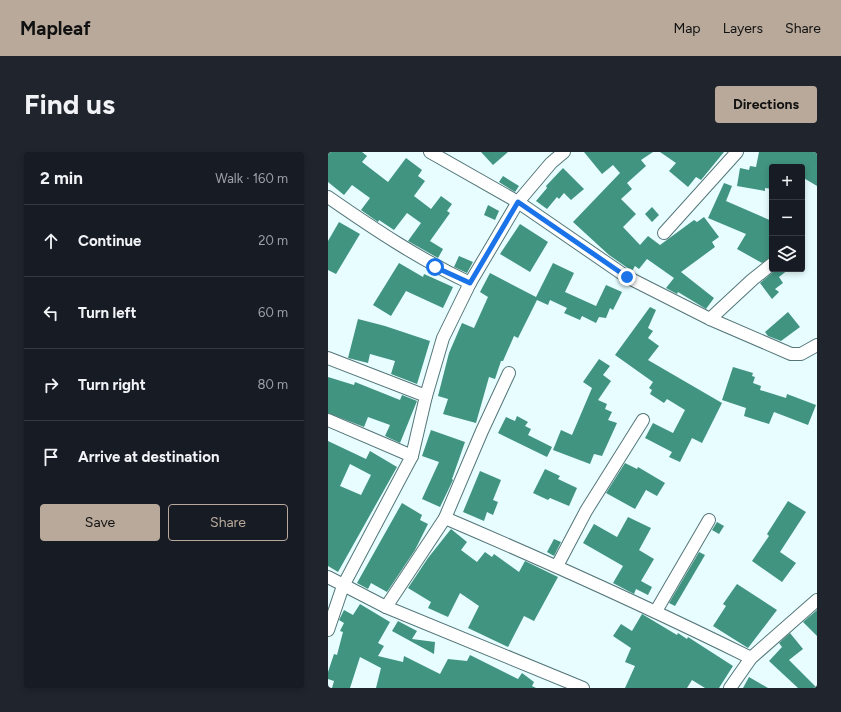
<!DOCTYPE html>
<html lang="en">
<head>
<meta charset="utf-8">
<style>
	:root { --surface:#171b24; --page:#20242c; --text:#f1f3f6; --muted:#9ea1a6; --line:#363941; --accent:#b8a99a }
	body { margin:0; font-family:Figtree,sans-serif; background:var(--page); color:var(--text) }
	.controls { position:absolute; right:12px; top:12px; display:grid; overflow:hidden; border-radius:4px; box-shadow:0 2px 6px #0003 }
	.controls button { width:36px; height:36px; display:grid; place-items:center; padding:0; border:0; border-bottom:1px solid var(--line); background:var(--surface); color:var(--text); font:20px sans-serif }
	.stop { position:absolute; width:12px; height:12px; margin:-9px; border:3px solid #1a73e8; border-radius:50%; background:#fff }
	.stop.end { background:#1a73e8; border-color:#fff; box-shadow:0 1px 4px #0008 }
	.list { margin:0; padding:0; list-style:none }
	h2 { display:flex; justify-content:space-between; align-items:center; height:52px; margin:0; padding:0 16px; font-size:17px }
	h2 small { font-size:13px; font-weight:400; color:var(--muted) }
	.list li { display:grid; grid-template-columns:26px 1fr auto; gap:12px; align-items:center; box-sizing:border-box; height:72px; padding:0 16px; border-top:1px solid var(--line) }
	.list b { display:block; font-size:15px; white-space:nowrap }
	.list em { font-size:13px; font-style:normal; color:var(--muted) }
	.actions { display:flex; gap:8px; padding:12px 16px }
	.actions a { flex:1; padding:9px 0; border:1px solid var(--accent); border-radius:4px; text-align:center; font-size:14px; color:var(--accent) }
	.actions .main { background:var(--accent); color:#111 }
	.icon { flex:none; width:22px; height:22px; fill:none; stroke:currentColor; stroke-width:2; stroke-linecap:round; stroke-linejoin:round }
	.map { position:relative; flex:none; width:489px; height:536px; overflow:hidden; border-radius:4px }
	header { display:flex; align-items:center; gap:24px; box-sizing:border-box; height:56px; padding:0 20px; background:var(--accent); color:#111 }
	header strong { font-size:19px }
	nav { display:flex; gap:22px; margin-inline-start:auto; font-size:14px }
	.intro { display:flex; align-items:center; justify-content:space-between; box-sizing:border-box; height:96px; padding:0 24px }
	h1 { margin:0; font-size:28px }
	.button { padding:10px 18px; border-radius:4px; background:var(--accent); color:#111; font-size:14px; font-weight:700 }
	main { display:flex; gap:24px; padding:0 24px }
	aside { flex:1; background:var(--surface); border-radius:4px; box-shadow:0 2px 6px #0003 }
	.map>svg:first-child { display:block }
	.building { fill:#419480; fill-rule:evenodd }
	.lines { fill:none; stroke-linecap:round; stroke-linejoin:round }
	.minor-casing { stroke:#547679; stroke-width:14 }
	.minor { stroke:#fff; stroke-width:12 }
	.route { stroke:#1a73e8; stroke-width:5 }
</style>
</head>
<body>
<header>
<strong>Mapleaf</strong>
<nav><a>Map</a><a>Layers</a><a>Share</a></nav>
</header>
<div class="intro"><h1>Find us</h1><a class="button">Directions</a></div>
<main>
<aside>
<h2>2 min<small>Walk · 160 m</small></h2>
<ul class="list">
<li><svg class="icon" aria-label="ahead" viewBox="0 0 24 24"><path d="M12 20V5M6 11l6-6 6 6"/></svg><div><b>Continue</b></div><em>20 m</em></li>
<li><svg class="icon" aria-label="left" viewBox="0 0 24 24"><path d="M17 20v-9H6M10 6l-5 5 5 5"/></svg><div><b>Turn left</b></div><em>60 m</em></li>
<li><svg class="icon" aria-label="right" viewBox="0 0 24 24"><path d="M7 20v-9h11M14 6l5 5-5 5"/></svg><div><b>Turn right</b></div><em>80 m</em></li>
<li><svg class="icon" aria-label="arrive" viewBox="0 0 24 24"><path d="M6 21V4h12l-3 4 3 4H6"/></svg><div><b>Arrive at destination</b></div></li>
</ul>
<div class="actions"><a class="main">Save</a><a>Share</a></div>
</aside>
<div class="map">
<svg width="489" height="536" viewBox="0 0 489 536">
	<rect width="100%" height="100%" fill="#e7fdff"/>
	<g class="building">
		<polygon points="0,0 34,0 39,4 34,10 60,30 78,6 94,18 90,24 97,29 86,44 103,57 113,44 124,52 119,59 122,61 102,89 115,97 110,106 80,89 93,71 79,61 66,78 51,68 50,70 33,58 42,46 24,33 16,43 0,30"/>
		<polygon points="153,0 180,0 165,13"/>
		<polygon points="256,0 325,0 313,8 318,14 299,31 304,37 293,47 308,62 295,75 312,93 320,84 332,93 366,68 369,70 376,65 391,85 384,90 387,95 353,120 386,146 378,157 350,140 349,142 338,136 346,126 319,107 311,117 307,114 304,119 281,103 245,70 292,21 285,13 274,22"/>
		<polygon points="332,0 396,0 373,28 368,25 360,35 341,19 348,11"/>
		<polygon points="431,0 489,0 489,34 474,25 474,15 444,15 444,37 437,36 437,39 409,34 412,16 421,18 422,14 428,15"/>
		<polygon points="235,16 256,37 243,48 236,41 231,47 229,45 219,57 208,49 219,36 218,34"/>
		<polygon points="175,24 191,34 187,40 171,30"/>
		<polygon points="396,31 404,34 398,49 444,69 444,105 434,111 409,97 418,82 380,66"/>
		<polygon points="160,53 171,59 167,68 156,63"/>
		<polygon points="324,55 331,63 324,70 317,62"/>
		<polygon points="11,70 32,82 8,122 0,118 0,89"/>
		<polygon points="192,72 220,90 202,120 172,102"/>
		<polygon points="131,104 145,110 139,121 126,115"/>
		<polygon points="71,111 95,125 96,122 125,135 115,156 78,139 63,164 45,153"/>
		<polygon points="225,111 246,121 237,140 268,154 278,133 294,140 285,158 282,156 278,166 271,165 268,171 254,164 252,168 236,161 239,156 222,148 220,153 209,148 190,186 186,184 175,209 173,209 167,227 161,225 148,271 115,262 120,247 110,244 121,201 134,171 146,176 160,145 152,140 162,121 208,145"/>
		<polygon points="449,117 461,117 451,125 455,131 447,137 451,140 444,147 432,131"/>
		<polygon points="322,155 328,158 320,176 325,179 320,186 331,194 320,208 394,251 374,291 364,286 352,310 341,305 344,300 317,286 325,271 345,281 357,258 339,247 336,251 322,242 324,238 321,236 325,230 287,203"/>
		<polygon points="460,160 472,175 453,189 440,184 437,180"/>
		<polygon points="30,167 57,174 102,189 89,232 63,222 67,209 42,202 40,211 20,206"/>
		<polygon points="271,207 282,214 275,223 283,229 270,248 279,252 277,257 284,260 280,268 289,271 274,304 266,302 262,312 225,298 233,278 244,283 264,236 255,230"/>
		<polygon points="405,215 425,221 424,224 427,225 425,231 433,234 432,238 458,246 459,242 488,253 480,273 446,260 441,272 416,264 418,256 394,248"/>
		<polygon points="0,225 26,233 27,230 72,248 74,243 89,249 72,291 57,284 62,273 40,265 36,275 0,261"/>
		<polygon points="189,264 200,270 197,274 203,277 200,283 224,295 219,305 170,281 178,265 187,269"/>
		<polygon points="103,278 137,290 124,327 125,328 112,355 94,347 111,310 94,304"/>
		<path d="M0 289 38 307 42 299 69 315 10 420 0 414ZM22 312 43 323 33 343 12 334Z"/>
		<polygon points="297,311 309,317 310,315 337,331 329,344 318,338 307,357 278,341"/>
		<polygon points="217,317 232,324 230,327 249,336 241,354 222,346 220,348 205,341"/>
		<polygon points="152,319 173,328 165,348 170,350 165,363 159,360 156,369 135,360"/>
		<polygon points="460,349 478,360 452,400 468,411 454,430 424,409 441,384 439,382"/>
		<polygon points="74,351 94,363 92,368 100,372 87,398 59,440 43,431 40,437 29,431"/>
		<polygon points="300,365 323,376 311,398 326,407 313,429 324,435 320,443 308,437 306,442 285,431 295,414 255,391 266,372 289,385"/>
		<polygon points="389,370 396,374 391,382 384,378"/>
		<polygon points="123,377 139,390 133,398 149,410 157,400 164,405 166,402 191,420 197,409 230,425 206,469 196,464 180,495 140,476 151,454 132,441 120,465 100,456 103,450 80,436 100,406"/>
		<polygon points="226,387 233,390 226,404 219,400"/>
		<polygon points="371,400 377,403 347,454 341,451"/>
		<polygon points="409,432 449,458 420,496 385,474 398,454 395,452"/>
		<polygon points="32,452 62,470 50,491 56,494 50,504 75,510 76,504 112,522 120,507 139,509 142,503 190,527 194,521 206,530 204,534 208,536 48,536 53,516 32,505 22,536 4,536 6,529 0,527 0,520 6,502 9,503 15,480 12,479 16,471 11,468 16,458 25,463"/>
		<polygon points="489,458 489,484 475,470"/>
		<polygon points="314,462 349,483 350,481 359,487 360,485 405,514 391,536 377,536 364,528 359,536 297,536 307,514 297,510 303,496 285,484 293,472 304,479"/>
		<polygon points="70,469 89,479 84,487 107,490 106,502 64,479"/>
		<polygon points="462,481 475,497 461,508 489,536 470,536 441,509 454,495 451,491"/>
		<polygon points="421,525 440,536 415,536"/>
	</g>
	<g class="lines">
		<defs>
			<g id="minor">
				<polyline points="102,0 190,50 299,125 382,167 463,202 473,202 489,193"/>
				<path d="M0 45C46 77 91 107 142 131"/>
				<polyline points="336,81 409,0"/>
				<polyline points="382,167 424,128 444,112"/>
				<polyline points="0,206 98,244"/>
				<polyline points="0,268 84,304"/>
				<path d="M117 366C220 410 322 456 423 506"/>
				<polyline points="229,414 258,359 315,268"/>
				<polyline points="0,425 58,455 255,536"/>
				<polyline points="58,455 117,366 154,279 181,221"/>
				<polyline points="328,459 381,368"/>
				<polyline points="0,478 15,434 84,304 98,244 115,186 142,131 190,50 223,11 236,0"/>
				<polyline points="402,536 423,506 489,448"/>
			</g>
		</defs>
		<use href="#minor" class="minor-casing"/>
		<use href="#minor" class="minor"/>
	</g>
	<g class="lines">
		<polyline class="route" points="107,115 142,131 190,50 299,125"/>
	</g>
</svg>
<div class="controls">
<button>+</button>
<button>−</button>
<button><svg class="icon" aria-label="layers" viewBox="0 0 24 24"><path d="M12 4l9 5-9 5-9-5zM3 14l9 5 9-5"/></svg></button>
</div>
<div class="stop" style="left:107px;top:115px"></div>
<div class="stop end" style="left:299px;top:125px"></div>
</div>
</main>
</body>
</html>
